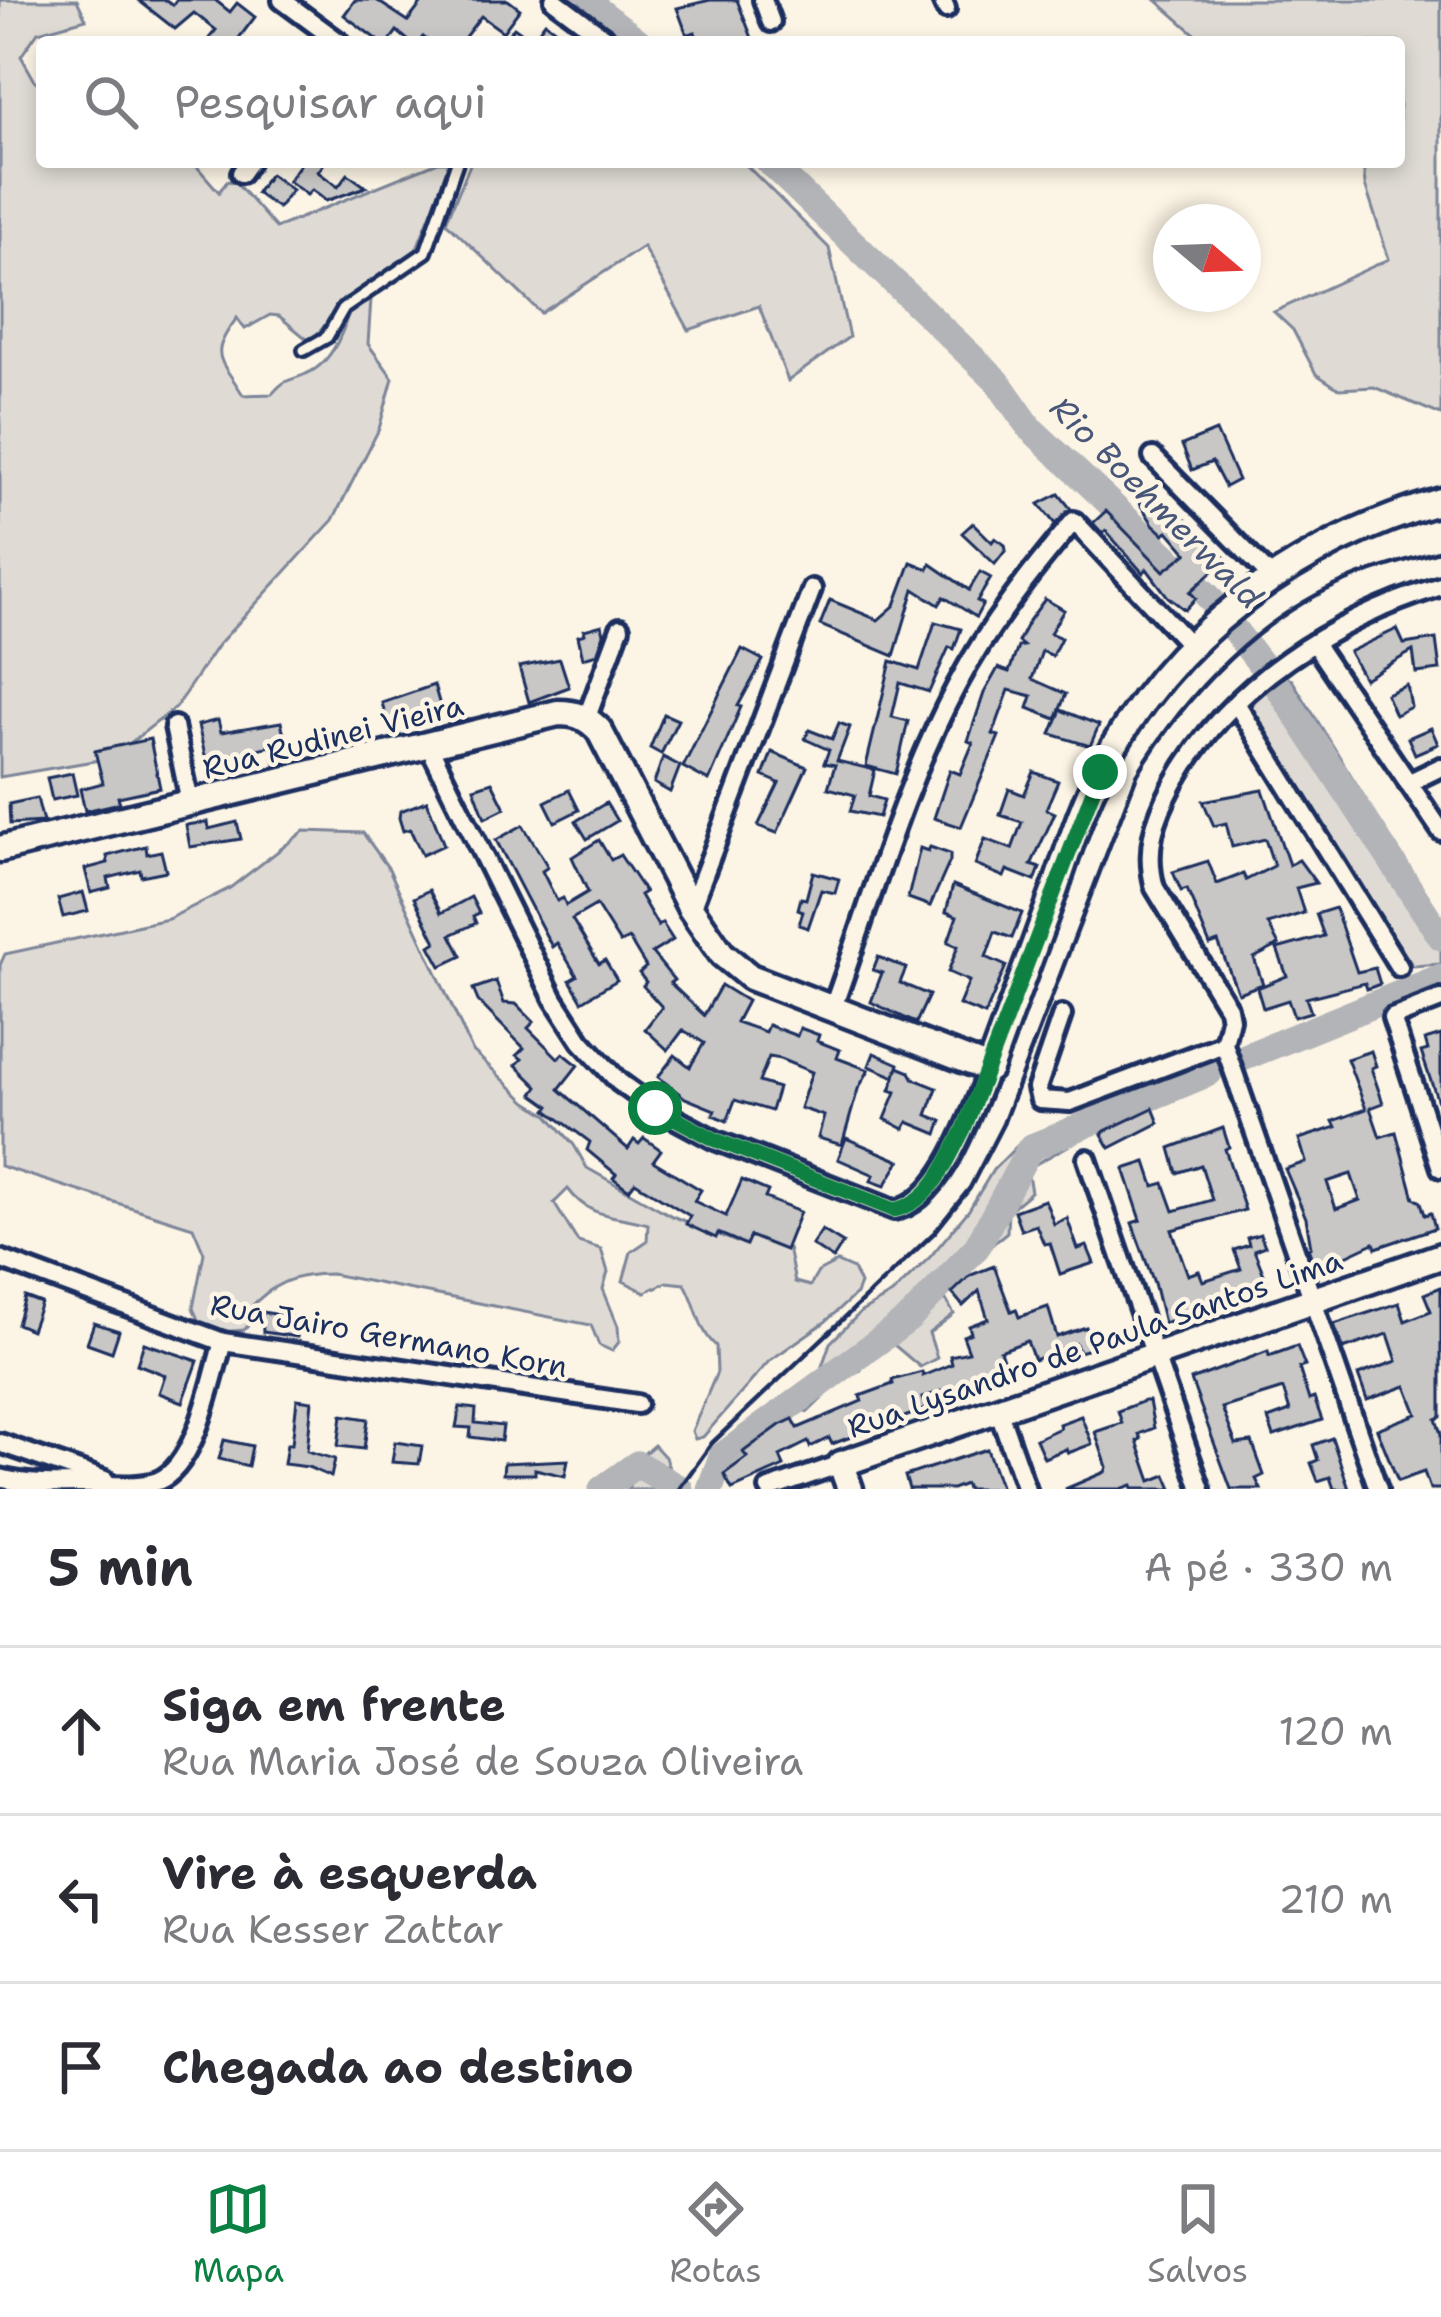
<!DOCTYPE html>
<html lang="pt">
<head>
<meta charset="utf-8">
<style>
	:root { --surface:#fff; --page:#f7f7f7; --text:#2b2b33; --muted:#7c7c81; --line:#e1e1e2; --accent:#0b8043 }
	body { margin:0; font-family:"Shantell Sans",sans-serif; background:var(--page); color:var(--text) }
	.compass { position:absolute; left:1153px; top:204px; width:108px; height:108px; border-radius:50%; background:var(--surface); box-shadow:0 6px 18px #0003; rotate:109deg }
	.stop { position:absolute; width:36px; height:36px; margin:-27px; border:9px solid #0b8043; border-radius:50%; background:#fff }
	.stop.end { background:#0b8043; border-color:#fff; box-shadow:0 3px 12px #0008 }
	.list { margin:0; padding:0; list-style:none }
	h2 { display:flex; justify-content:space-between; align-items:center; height:156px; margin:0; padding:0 48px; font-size:51px }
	h2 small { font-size:39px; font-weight:400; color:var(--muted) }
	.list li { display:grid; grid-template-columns:78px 1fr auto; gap:36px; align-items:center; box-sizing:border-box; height:168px; padding:0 48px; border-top:3px solid var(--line) }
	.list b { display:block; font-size:45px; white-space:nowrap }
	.list p { margin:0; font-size:39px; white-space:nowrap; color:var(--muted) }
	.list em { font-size:39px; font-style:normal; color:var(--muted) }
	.icon { flex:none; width:66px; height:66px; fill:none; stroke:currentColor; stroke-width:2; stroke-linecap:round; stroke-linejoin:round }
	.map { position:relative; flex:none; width:1441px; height:1489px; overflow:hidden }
	.search { position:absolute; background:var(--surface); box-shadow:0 6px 18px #0003; left:36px; right:36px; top:36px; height:132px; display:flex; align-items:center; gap:30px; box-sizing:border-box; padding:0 42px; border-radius:12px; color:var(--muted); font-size:45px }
	.sheet { height:660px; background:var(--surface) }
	nav { display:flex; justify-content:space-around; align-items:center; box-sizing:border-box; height:168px; border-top:3px solid var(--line); background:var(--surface); font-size:33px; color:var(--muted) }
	nav a { display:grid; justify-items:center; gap:6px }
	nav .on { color:var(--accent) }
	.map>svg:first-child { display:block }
	.green { fill:#dfdbd4; stroke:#7d8599; stroke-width:3; fill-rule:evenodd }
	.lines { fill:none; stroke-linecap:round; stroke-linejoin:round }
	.river { stroke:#b2b4b8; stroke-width:27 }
	.building { fill:#c8c7c6; stroke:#1b2f5e; stroke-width:3; fill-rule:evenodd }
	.lane-casing { stroke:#1b2f5e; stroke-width:18 }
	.street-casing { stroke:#1b2f5e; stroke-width:26 }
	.secondary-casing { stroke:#1b2f5e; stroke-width:33 }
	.lane { stroke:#fcf5e5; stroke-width:9 }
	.street { stroke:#fcf5e5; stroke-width:16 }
	.secondary { stroke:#fcf5e5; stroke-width:24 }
	.rail { stroke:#1b2f5e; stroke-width:4.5 }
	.route { stroke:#0b8043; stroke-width:15 }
	.labels { text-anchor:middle; stroke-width:9; stroke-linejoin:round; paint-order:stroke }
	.street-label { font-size:30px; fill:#1b2f5e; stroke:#fcf5e5 }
	.water-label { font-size:33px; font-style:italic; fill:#485779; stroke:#fcf5e5 }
</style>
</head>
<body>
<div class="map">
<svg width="1441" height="1489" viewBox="0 0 1441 1489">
	<rect width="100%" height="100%" fill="#fcf5e5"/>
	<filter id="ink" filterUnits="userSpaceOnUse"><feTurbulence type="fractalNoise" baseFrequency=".00833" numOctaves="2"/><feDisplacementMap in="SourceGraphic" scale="24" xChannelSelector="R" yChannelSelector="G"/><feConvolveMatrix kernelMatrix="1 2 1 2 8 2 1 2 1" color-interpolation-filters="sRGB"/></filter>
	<g filter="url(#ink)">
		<g class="green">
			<path d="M0 0H77L86 19 38 32 21 56 35 81 42 85V162H193L219 192 227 181 235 182 276 228 438 162H451L415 253 364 287 371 299 368 344 393 378 379 429 333 520 218 645 175 708 111 758 0 777ZM350 297C349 324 333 363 306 374 288 382 287 377 272 394L243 395C222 359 206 358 237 318L245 329 270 315 279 316 308 340C327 331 332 308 350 297Z"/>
			<polygon points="1156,0 1441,0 1441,415 1374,387 1339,389 1316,374 1293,330 1274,312 1389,259 1365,185 1363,162 1399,162 1399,42 1204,42"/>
			<polygon points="471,162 743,162 829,248 849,337 788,381 759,306 689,330 643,247 541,313 446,222"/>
			<polygon points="1284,677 1292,680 1441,921 1441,964 1413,966 1248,716 1253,700"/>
			<path d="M304 831 363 833 389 869 472 1050 527 1102 548 1115 574 1145 587 1168 672 1216 736 1242 755 1236 788 1248 795 1282 810 1286 818 1272 837 1262 853 1269 860 1284 856 1294 825 1322 769 1361 703 1437 695 1439 692 1431 717 1372 716 1346C697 1329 698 1305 685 1284L667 1282 645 1292 623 1281 631 1252 647 1241 648 1224C615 1214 591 1220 568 1189L554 1203 578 1242 601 1249 608 1272 603 1289 618 1326 619 1342 612 1351 599 1345 591 1325 331 1274C294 1274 273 1283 248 1310V1326L244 1330 222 1332 199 1322 193 1308 204 1253 193 1227 0 1166V965L5 954 168 919 230 888Z"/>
			<polygon points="1198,1069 1196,1085 1116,1119 1027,1169 1031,1192 1008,1211 1007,1232 962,1269 942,1293 954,1314 929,1333 937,1358 920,1367 893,1344 868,1355 861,1370 844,1377 808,1412 797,1408 799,1389 820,1372 830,1343 861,1312 892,1294 930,1257 969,1210 993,1170 1027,1136"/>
			<polygon points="654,1445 665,1457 673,1479 667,1489 628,1489 640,1457"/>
		</g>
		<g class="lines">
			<g class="river">
				<polyline points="585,0 639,42"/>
				<polyline points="769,162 997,381 1030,428 1208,596 1277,685 1441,937"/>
				<polyline points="1240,1059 1441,977"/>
				<polyline points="602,1489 637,1464 680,1489"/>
				<polyline points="710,1489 722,1456 910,1318 977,1247 1030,1148 1209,1073"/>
			</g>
		</g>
		<g class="building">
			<polygon points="138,0 166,0 173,5 176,0 215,0 230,12 237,3 255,17 236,42 206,42 216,30 194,13 175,29"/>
			<polygon points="355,0 376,0 408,21 424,0 508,0 520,9 503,32 481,16 461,42 429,42 423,37 419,42 410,42 397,31 389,42 380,42 344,15"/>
			<polygon points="710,0 737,0 752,38 742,42 698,42 695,32 687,35 677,8"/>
			<polygon points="545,22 572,42 502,42 514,27 532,40"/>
			<polygon points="302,162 325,162 318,172 338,187 348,174 366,187 326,201 312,190 307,195 288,181"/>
			<polygon points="270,174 292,190 278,208 256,193"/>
			<polygon points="1216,431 1238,480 1225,487 1212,462 1192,470 1182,445"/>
			<polygon points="1059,494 1071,509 1055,524 1039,504"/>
			<polygon points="1151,495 1180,525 1186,520 1226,559 1190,592 1196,598 1185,610 1168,597 1147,569 1143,573 1106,531 1102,533 1093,523 1106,511 1164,571 1187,553 1168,531 1164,534 1153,524 1140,504"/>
			<polygon points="973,523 992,542 995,538 1005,545 1006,550 995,564 962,533"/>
			<polygon points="911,562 928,569 931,564 969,590 980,572 991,578 977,601 983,604 976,617 944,597 939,605 914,589 894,656 820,625 830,600 878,620 895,605"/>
			<polygon points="1045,599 1064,610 1050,633 1061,638 1052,656 1042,651 1032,679 1066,694 1056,719 1028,708 1032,696 1009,690 993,734 999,736 961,827 934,818 950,770 960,774 973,743 968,741 984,693 998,668 1009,672 1018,647 1023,646 1018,642 1028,622"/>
			<polygon points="935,622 961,629 954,649 949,647 929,692 900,683 892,717 908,721 896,774 866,766 891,661 919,670"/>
			<polygon points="602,625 604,634 597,654 583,658 578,636 585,634 584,630"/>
			<polygon points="1397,629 1404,644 1436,639 1440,670 1416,673 1413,651 1364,679 1349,652"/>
			<polygon points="742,649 763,660 738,706 741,707 709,781 683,767"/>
			<polygon points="560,659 569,687 529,702 519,667"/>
			<polygon points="434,685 441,709 388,724 382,703"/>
			<polygon points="1407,685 1411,707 1395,715 1386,694"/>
			<polygon points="1061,710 1099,725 1090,746 1051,734"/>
			<polygon points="664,714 678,720 661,754 650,748"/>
			<polygon points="218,720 221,732 281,722 290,761 275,764 271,746 206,760 198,725"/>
			<polygon points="839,723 850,727 837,761 875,770 869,796 884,800 879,817 850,811 855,795 828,788 835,765 824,763 829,750 805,739 809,730 832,739"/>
			<polygon points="1431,728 1438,744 1415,754 1408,738"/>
			<polygon points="150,739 160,788 118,797 120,803 85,811 80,789 103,783 95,751"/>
			<polygon points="772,752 807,767 777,833 758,826 779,783 763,776"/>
			<polygon points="663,757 680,766 670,792 654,783"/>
			<polygon points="1034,772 1058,781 1046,809 1055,813 1031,865 1040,868 1035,881 1007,870 1004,877 975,865 985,839 1012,849 1022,822 1000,815 1009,789 1024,795"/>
			<polygon points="72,773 77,795 52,800 47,778"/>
			<polygon points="492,782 505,808 485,818 474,788"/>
			<polygon points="569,790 579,810 555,822 545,802"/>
			<polygon points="1263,790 1289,865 1299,860 1316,883 1296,888 1304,913 1268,924 1279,945 1254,958 1263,984 1238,993 1218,942 1210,945 1187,889 1181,891 1173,872 1208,861 1217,884 1243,874 1246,880 1274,866 1265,839 1232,847 1226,823 1214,826 1203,801"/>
			<polygon points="37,798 43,822 10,824 9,804"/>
			<polygon points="427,801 444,845 422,855 410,829 403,831 399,818 400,811"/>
			<polygon points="606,803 617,821 587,839 576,821"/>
			<polygon points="208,822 209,829 237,822 241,839 190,847 186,825"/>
			<polygon points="523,825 548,867 542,871 557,901 563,898 566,905 588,892 572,857 599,840 611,860 620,855 645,892 640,895 658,926 662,923 673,940 652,953 674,980 670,983 704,1015 721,985 747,1001 736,1022 765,1032 768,1025 797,1036 800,1028 819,1035 817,1041 840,1050 837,1058 869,1070 858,1089 842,1145 818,1138 824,1116 800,1108 812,1072 780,1059 769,1057 759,1082 778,1088 771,1111 735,1100 727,1121 713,1115 715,1110 685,1098 658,1077 675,1055 690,1067 704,1043 683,1030 668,1050 645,1029 662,1007 643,986 646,982 639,973 646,967 629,939 620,943 596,905 572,919 599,964 605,960 617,980 582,1001 570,980 577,976 557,943 552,947 496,840"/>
			<polygon points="146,846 147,854 161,851 166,871 141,876 140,870 108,878 110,888 91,893 85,869 108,863 107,856"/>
			<polygon points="930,847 950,854 950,861 930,906 908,898 920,848 928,851"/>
			<polygon points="813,872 839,879 835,893 821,890 808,928 799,925 803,911 798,909 801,898 806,899"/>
			<polygon points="953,885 1022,913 1012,938 995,932 986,957 1006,966 985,1015 959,1005 969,981 948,972 958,946 948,942 957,916 946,912"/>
			<polygon points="429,890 441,913 471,897 479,913 473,916 476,923 451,935 462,956 441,966 430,946 436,942 414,898"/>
			<polygon points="83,892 88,911 63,917 58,899"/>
			<polygon points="1335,908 1357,972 1375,968 1380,984 1367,989 1365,983 1306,998 1311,1012 1294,1017 1288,1000 1263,1008 1257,988 1287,976 1277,949 1324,936 1316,914"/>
			<polygon points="878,957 906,968 900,983 929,995 916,1023 871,1002 882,973 873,970"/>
			<polygon points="496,981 504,1003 516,1004 534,1022 528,1028 558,1058 563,1053 578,1065 559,1089 628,1149 634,1140 639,1144 644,1138 661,1150 653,1161 701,1190 694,1201 726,1216 742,1180 768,1191 765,1198 800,1212 785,1250 750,1236 746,1245 718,1233 716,1238 686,1224 690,1216 635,1182 629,1190 613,1178 616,1174 587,1150 590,1142 547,1110 550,1106 533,1094 538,1087 516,1065 522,1059 517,1055 524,1048 478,1001 473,989"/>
			<polygon points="1441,1035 1441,1104 1439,1105 1421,1052 1428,1050 1425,1040"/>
			<path d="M1371 1051 1376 1066 1371 1068 1383 1103 1370 1108 1380 1137 1396 1132 1414 1198 1421 1202 1425 1215 1431 1213 1435 1228 1376 1248 1374 1243 1316 1270 1308 1248 1311 1247 1306 1218 1285 1169 1306 1162 1299 1139 1336 1127 1333 1121 1366 1109 1347 1059ZM1351 1174 1360 1200 1336 1209 1327 1182Z"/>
			<polygon points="874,1053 899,1064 895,1076 898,1067 910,1072 914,1079 937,1088 927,1115 942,1121 937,1134 908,1122 904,1129 885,1119 896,1092 890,1090 895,1077 869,1066"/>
			<polygon points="1153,1108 1159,1123 1110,1148 1102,1134 1105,1131"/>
			<polygon points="1223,1128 1229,1147 1225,1149 1245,1210 1172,1230 1188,1275 1199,1271 1203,1281 1241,1269 1234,1250 1249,1245 1247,1238 1260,1234 1265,1246 1254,1250 1269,1287 1164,1323 1154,1283 1132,1223 1141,1220 1124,1169 1146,1162 1154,1186 1164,1183 1174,1211 1212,1200 1201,1165 1177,1173 1170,1148"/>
			<polygon points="846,1138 900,1161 885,1186 871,1181 874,1175 838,1159"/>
			<polygon points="1045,1200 1054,1224 1067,1218 1078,1249 1087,1246 1094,1263 1060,1274 1050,1243 1044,1244 1036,1225 1021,1230 1014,1211"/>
			<polygon points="822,1230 843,1243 833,1259 812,1245"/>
			<polygon points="994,1266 1011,1311 1016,1309 1019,1317 1048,1307 1057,1337 1086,1327 1093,1348 1079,1352 1076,1344 1034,1360 1027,1341 1000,1351 1007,1371 999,1373 1000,1377 953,1394 951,1388 922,1398 926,1409 832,1444 829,1438 810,1447 808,1442 780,1456 784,1466 732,1489 724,1474 747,1457 743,1452 780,1425 793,1419 798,1428 862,1401 860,1396 893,1384 892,1380 922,1372 923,1376 952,1364 950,1356 969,1352 963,1336 971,1333 969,1326 988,1319 979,1291 963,1306 952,1293 971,1275"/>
			<polygon points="1441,1287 1441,1417 1436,1419 1441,1434 1441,1489 1430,1489 1424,1472 1398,1481 1377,1429 1417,1414 1406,1386 1367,1400 1358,1375 1397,1361 1388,1334 1343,1349 1334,1324 1399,1303 1405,1321 1431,1311 1424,1294"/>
			<polygon points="25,1297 41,1303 31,1330 17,1324"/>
			<polygon points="262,1312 300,1318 297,1337 263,1332"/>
			<polygon points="94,1323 119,1331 112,1352 87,1343"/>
			<polygon points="144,1343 198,1361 183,1402 159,1393 165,1375 137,1364"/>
			<polygon points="1297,1346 1305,1366 1299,1368 1309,1400 1314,1398 1322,1420 1274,1436 1268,1419 1290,1411 1283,1389 1222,1408 1236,1444 1252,1442 1264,1475 1256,1479 1261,1489 1231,1489 1191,1380 1268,1351 1269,1356"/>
			<polygon points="297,1399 312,1401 307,1451 335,1459 331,1477 308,1467 284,1464 287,1444 292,1444"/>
			<polygon points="1144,1401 1149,1401 1154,1428 1139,1434 1141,1439 1137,1441 1151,1481 1166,1475 1172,1489 1133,1489 1132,1485 1121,1489 1065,1489 1105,1472 1107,1467 1095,1432 1122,1423 1118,1411"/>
			<polygon points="460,1407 476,1409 475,1423 503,1426 501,1441 470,1437 471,1428 456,1427"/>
			<polygon points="342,1415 368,1419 364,1449 338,1446"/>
			<polygon points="1081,1416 1092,1444 1068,1453 1066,1449 1044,1458 1036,1439 1060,1428 1059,1424"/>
			<polygon points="1332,1438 1349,1489 1334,1489 1330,1477 1318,1481 1311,1463 1318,1460 1313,1445"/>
			<polygon points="224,1440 252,1446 248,1466 219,1459"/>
			<polygon points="395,1442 422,1446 419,1464 392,1462"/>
			<polygon points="987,1449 1001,1489 967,1489 965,1484 952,1489 909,1489 905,1476"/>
			<polygon points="568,1460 565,1476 535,1469 535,1474 503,1474 504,1463"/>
		</g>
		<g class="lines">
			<defs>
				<polyline id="lane" points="304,350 327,337 343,309 426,252 457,162"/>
				<g id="street">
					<polyline points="282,0 339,42"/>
					<polyline points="554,0 610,42"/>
					<polyline points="763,0 771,22"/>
					<polyline points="942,0 946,9"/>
					<polyline points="241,173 249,162"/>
					<polyline points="1153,457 1272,578"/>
					<polyline points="1314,643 1441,831"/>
					<polyline points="1236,703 1399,967"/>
					<polyline points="587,717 620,628"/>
					<polyline points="174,726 190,802"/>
					<path d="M428 744 554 999 581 1041 619 1082 655 1108 715 1140 894 1210C943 1202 972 1110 989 1069"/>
					<polyline points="1408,783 1441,767"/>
					<polyline points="691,909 812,589"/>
					<polyline points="1441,999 1392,1018 1441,1168"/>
					<path d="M832 1010C871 902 903 786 957 685 989 625 1030 573 1074 521L1190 645"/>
					<polyline points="1062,1015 1037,1088 1040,1100 1070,1102 1224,1044"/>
					<path d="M1224 1044 1230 1019 1228 1008 1155 888C1144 849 1155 818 1174 783 1230 683 1333 620 1441 586"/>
					<polyline points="1224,1044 1378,1489"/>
					<polyline points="1087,1159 1201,1489"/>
					<polyline points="0,1259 223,1342 637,1404"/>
					<polyline points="998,1409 1026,1489"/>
					<polyline points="0,1443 105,1480"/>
					<path d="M0 1478C30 1486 62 1484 93 1484 113 1485 138 1488 158 1481 197 1465 211 1380 223 1342"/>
					<polyline points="769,1489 841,1464"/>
				</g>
				<g id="secondary">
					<path d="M0 849 558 713C577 713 586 717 599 730L691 909 722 954 750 977 989 1069C1011 1009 1033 949 1055 889 1069 849 1081 808 1101 770 1170 634 1297 543 1441 501"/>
					<polyline points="850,1489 841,1464 1441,1256"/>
				</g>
			</defs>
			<use href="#lane" class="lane-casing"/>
			<use href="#street" class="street-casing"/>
			<use href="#secondary" class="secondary-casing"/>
			<use href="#lane" class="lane"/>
			<use href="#street" class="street"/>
			<use href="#secondary" class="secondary"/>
			<path class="rail" d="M679 1489 712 1443 935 1232 970 1188 1003 1124 1137 775C1186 693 1262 614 1353 578 1381 567 1412 559 1441 550"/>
		</g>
	</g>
	<g class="lines" filter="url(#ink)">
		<path class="route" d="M655 1108 716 1140 894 1210C932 1203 948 1159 964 1129L1100 772"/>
	</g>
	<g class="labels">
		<g class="street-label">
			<text transform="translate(333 737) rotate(-14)" y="10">Rua Rudinei Vieira</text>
			<text transform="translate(389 1336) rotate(10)" y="10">Rua Jairo Germano Korn</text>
			<text transform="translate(1095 1344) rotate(-19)" y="10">Rua Lysandro de Paula Santos Lima</text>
		</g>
		<g class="water-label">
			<text transform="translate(1157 502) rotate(45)" y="12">Rio Boehmerwald</text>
		</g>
	</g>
</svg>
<svg class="compass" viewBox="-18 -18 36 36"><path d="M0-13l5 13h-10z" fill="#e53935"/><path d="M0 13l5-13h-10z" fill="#7c7c81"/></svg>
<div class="stop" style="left:655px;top:1108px"></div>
<div class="stop end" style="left:1100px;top:772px"></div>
<div class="search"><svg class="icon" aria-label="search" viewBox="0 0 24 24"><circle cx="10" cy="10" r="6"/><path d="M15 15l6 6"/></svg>Pesquisar aqui</div>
</div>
<section class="sheet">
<h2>5 min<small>A pé · 330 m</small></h2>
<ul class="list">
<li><svg class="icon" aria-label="ahead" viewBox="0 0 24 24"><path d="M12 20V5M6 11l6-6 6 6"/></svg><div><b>Siga em frente</b><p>Rua Maria José de Souza Oliveira</p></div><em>120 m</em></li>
<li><svg class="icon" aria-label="left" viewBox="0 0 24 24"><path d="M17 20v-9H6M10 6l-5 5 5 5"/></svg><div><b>Vire à esquerda</b><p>Rua Kesser Zattar</p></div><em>210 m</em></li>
<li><svg class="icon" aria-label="arrive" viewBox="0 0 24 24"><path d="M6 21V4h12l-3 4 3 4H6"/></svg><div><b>Chegada ao destino</b></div></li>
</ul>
</section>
<nav>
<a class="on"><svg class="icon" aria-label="map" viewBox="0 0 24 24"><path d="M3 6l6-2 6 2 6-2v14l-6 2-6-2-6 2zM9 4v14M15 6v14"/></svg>Mapa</a>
<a><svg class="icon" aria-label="directions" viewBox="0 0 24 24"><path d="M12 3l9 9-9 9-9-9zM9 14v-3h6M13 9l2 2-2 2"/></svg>Rotas</a>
<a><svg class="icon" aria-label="saved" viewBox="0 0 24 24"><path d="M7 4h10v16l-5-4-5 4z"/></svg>Salvos</a>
</nav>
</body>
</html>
